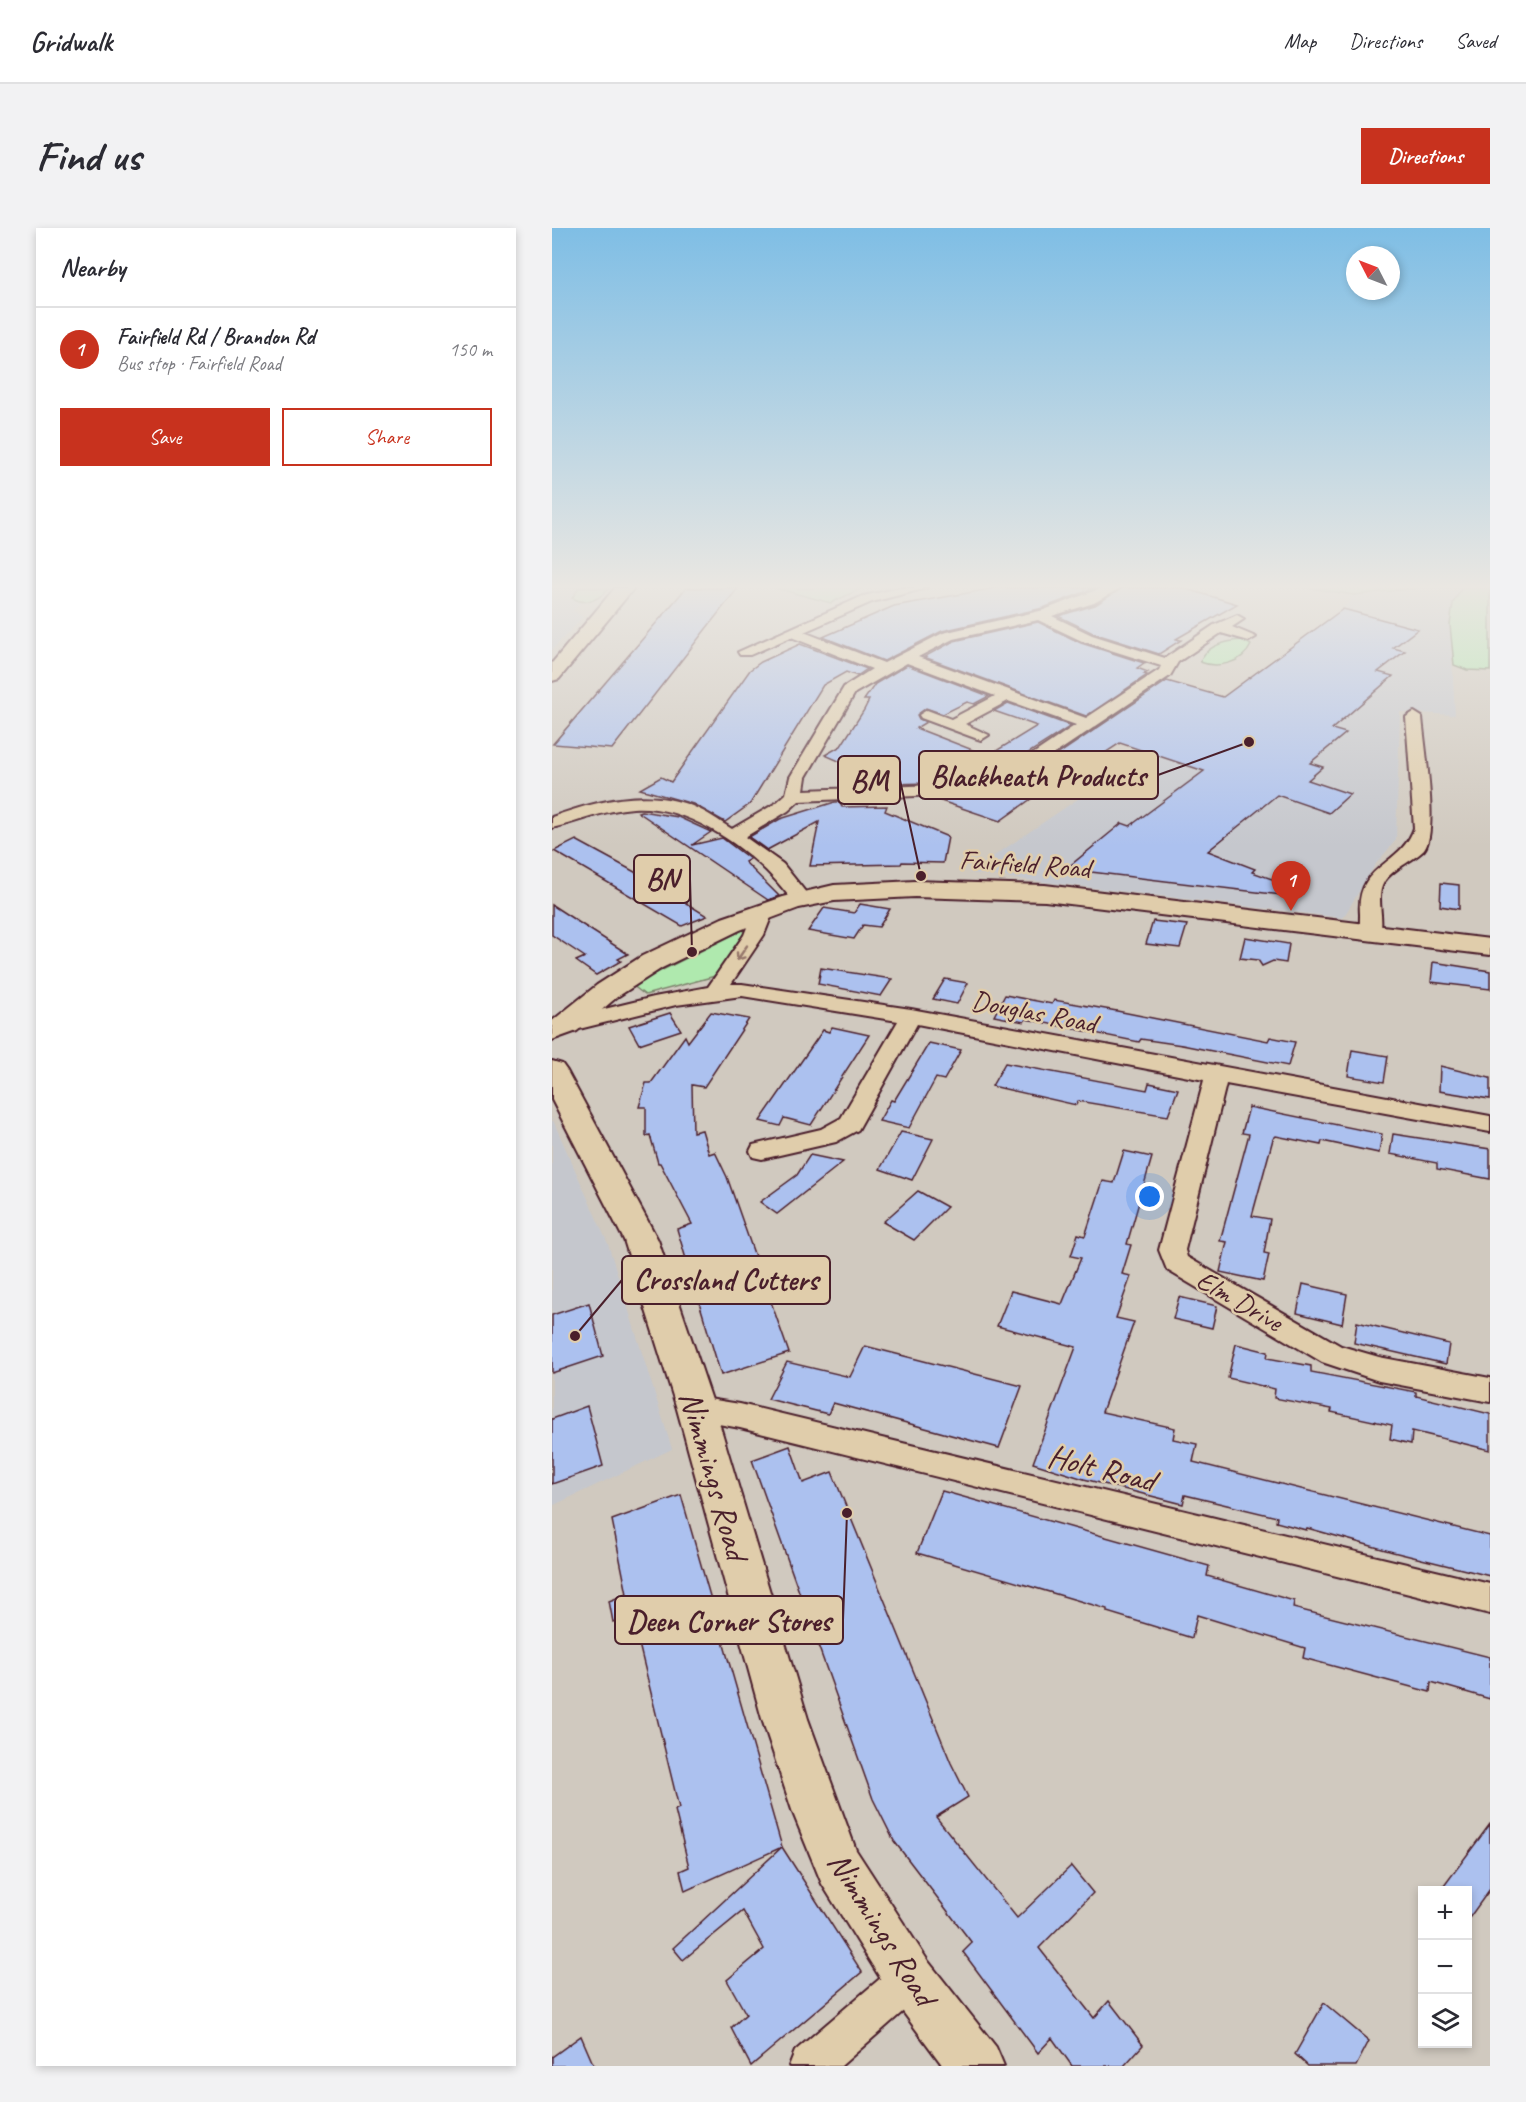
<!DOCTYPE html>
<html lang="en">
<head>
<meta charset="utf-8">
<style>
	:root { --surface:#fff; --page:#f2f2f3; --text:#2b2b33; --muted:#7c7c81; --line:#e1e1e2; --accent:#c8321e }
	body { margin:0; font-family:Caveat,sans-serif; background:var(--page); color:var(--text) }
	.controls { position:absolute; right:18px; bottom:18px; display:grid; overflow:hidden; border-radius:0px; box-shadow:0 3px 9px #0003 }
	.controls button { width:54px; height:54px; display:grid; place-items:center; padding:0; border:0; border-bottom:2px solid var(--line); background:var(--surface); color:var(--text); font:30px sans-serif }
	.compass { position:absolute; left:794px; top:18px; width:54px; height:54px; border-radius:50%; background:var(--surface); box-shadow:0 3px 9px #0003; rotate:312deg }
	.you { position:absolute; left:598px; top:969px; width:21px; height:21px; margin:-15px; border:4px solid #fff; border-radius:50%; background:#1a73e8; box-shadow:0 0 0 9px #1a73e833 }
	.badge { display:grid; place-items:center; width:39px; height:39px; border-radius:50%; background:var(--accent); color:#fff; font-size:20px; font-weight:700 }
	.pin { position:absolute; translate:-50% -50px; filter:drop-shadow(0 2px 3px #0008) }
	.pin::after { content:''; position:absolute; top:32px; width:21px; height:18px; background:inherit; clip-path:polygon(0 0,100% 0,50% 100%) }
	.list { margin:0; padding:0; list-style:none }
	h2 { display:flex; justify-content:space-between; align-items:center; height:78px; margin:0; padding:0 24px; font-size:26px }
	h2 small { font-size:20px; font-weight:400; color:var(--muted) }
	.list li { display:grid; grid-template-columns:39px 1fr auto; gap:18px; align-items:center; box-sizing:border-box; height:84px; padding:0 24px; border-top:2px solid var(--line) }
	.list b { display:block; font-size:22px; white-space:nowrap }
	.list p { margin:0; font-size:20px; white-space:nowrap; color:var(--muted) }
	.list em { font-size:20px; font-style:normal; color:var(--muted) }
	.actions { display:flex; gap:12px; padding:18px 24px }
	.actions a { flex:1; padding:14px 0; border:2px solid var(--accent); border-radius:0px; text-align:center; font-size:21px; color:var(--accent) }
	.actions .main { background:var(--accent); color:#fff }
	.icon { flex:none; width:33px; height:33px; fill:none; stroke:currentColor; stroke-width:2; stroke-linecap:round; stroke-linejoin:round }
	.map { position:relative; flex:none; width:938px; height:1838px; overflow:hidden; border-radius:0px }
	header { display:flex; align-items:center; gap:36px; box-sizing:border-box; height:84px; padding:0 30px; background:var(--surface); border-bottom:2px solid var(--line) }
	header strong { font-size:28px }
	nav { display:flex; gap:33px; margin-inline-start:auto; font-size:21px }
	.intro { display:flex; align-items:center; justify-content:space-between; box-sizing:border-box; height:144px; padding:0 36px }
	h1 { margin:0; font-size:42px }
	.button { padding:15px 27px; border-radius:0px; background:var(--accent); color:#fff; font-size:21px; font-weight:700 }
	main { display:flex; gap:36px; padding:0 36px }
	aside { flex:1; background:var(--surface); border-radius:0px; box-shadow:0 3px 9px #0003 }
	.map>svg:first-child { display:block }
	.built { fill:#c5c7cd }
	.green { fill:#afe9ae; stroke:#7c846c; stroke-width:1.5 }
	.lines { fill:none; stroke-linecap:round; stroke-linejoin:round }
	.stream { stroke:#6b8798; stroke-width:4.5 }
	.building { fill:#acc1ef; stroke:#4a1f2b; stroke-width:1.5 }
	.minor-casing { stroke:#4a1f2b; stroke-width:4 }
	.major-casing { stroke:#4a1f2b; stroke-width:4 }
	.minor { fill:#e0cdab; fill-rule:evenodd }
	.major { fill:#e0cdab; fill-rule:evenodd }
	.oneway { stroke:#95766b }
	.labels { text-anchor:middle; stroke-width:5; stroke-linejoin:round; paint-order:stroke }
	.street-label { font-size:28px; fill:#4a1f2b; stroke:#e0cdab }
	.near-street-label { font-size:33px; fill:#4a1f2b; stroke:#e0cdab }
	.leader { fill:none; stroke:#4a1f2b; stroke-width:2 }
	.callout-dot { fill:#4a1f2b; stroke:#e0cdab; stroke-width:2 }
	.callout { fill:#e0cdab; stroke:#4a1f2b; stroke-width:2 }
	.callout-label { font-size:30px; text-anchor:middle; font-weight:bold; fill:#4a1f2b }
</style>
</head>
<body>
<header>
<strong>Gridwalk</strong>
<nav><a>Map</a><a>Directions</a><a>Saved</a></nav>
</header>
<div class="intro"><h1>Find us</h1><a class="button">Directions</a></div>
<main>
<aside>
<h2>Nearby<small></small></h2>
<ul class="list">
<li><span class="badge">1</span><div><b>Fairfield Rd / Brandon Rd</b><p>Bus stop · Fairfield Road</p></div><em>150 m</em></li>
</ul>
<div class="actions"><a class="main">Save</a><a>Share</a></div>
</aside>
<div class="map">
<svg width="938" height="1838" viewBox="0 0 938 1838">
	<rect width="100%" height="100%" fill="#d0c9bf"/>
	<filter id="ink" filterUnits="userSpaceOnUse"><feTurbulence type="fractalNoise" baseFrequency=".0167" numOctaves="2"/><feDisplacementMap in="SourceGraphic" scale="12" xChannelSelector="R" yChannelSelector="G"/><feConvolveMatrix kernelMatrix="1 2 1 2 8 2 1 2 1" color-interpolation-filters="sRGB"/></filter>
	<g filter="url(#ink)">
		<g class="built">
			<polygon points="0,360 57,360 30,373 21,383 31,389 0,422"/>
			<polygon points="867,360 911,361 898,397 903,487 848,484 844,612 823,637 791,690 417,645 595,524 708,443 791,381 802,367"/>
			<polygon points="0,890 56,1016 120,1221 0,1278"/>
		</g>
		<g class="green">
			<path d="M27 360H57C47 372 35 378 20 370Z"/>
			<polygon points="223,360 310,360 279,375"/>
			<polygon points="757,360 867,360 802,367"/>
			<polygon points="910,360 938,360 938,443 915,442 902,437 898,397 901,375"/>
			<path d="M690 412 699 417C691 435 666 441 648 434 654 417 674 413 690 412Z"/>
			<polygon points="193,701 194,705 163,748 93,767 80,757"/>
		</g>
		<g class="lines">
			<polyline class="stream" points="819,360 830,360"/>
		</g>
		<g class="building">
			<polygon points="134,360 186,360 60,521 1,516"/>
			<polygon points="444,360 543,360 491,380 390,403 332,433 271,409 342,378"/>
			<polygon points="570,360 631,360 685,376 624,411 629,412 607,426 541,405 506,388 543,377"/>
			<polygon points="791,381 866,401 841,420 853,423 826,444 841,448 780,501 794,505 758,535 771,539 756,552 798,566 777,585 725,567 656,623 703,641 700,644 748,661 746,669 514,641 570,595 578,598 652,543 568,515 504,557 500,556 448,593 380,570 412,568 462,556 615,453 671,469"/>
			<polygon points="486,394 529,415 592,435 585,440 596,444 592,446 595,447 534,488 372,429 402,413"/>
			<polygon points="248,416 315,441 305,448 294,444 271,457 198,576 173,594 141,576 88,561 109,549 119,554 198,442 209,434"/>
			<polygon points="355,437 437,468 422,476 415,474 391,486 374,480 365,487 367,491 374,494 364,500 436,528 485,498 442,483 456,475 519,498 456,538 411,554 340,556 273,527 289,518 312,482 317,472 312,472 323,456"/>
			<polygon points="283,574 287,574 290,579 335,578 333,583 396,609 391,635 350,634 349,636 258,638 267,594 215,622 197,609 228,591"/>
			<polygon points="89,583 126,589 159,604 140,617 170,610 198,631 193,634 227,668 216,672 86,584"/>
			<polygon points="24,612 92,649 155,688 130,698 2,623"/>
			<polygon points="889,655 907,657 907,681 888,678"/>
			<polygon points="308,676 338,681 327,699 311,697 302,711 256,703 272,680 302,685"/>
			<polygon points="0,677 20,690 76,726 66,731 69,733 44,747 24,733 33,729 0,707"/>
			<polygon points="601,693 635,697 628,720 594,716"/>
			<polygon points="693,709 737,716 734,735 721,733 710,738 706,732 688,730"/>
			<polygon points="881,734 938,743 938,761 879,754"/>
			<polygon points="269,740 340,751 329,768 266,756"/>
			<polygon points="393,751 416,755 405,776 381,771"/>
			<polygon points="453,767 500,776 502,772 565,783 716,813 718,809 743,814 736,838 630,817 589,811 587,814 474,791 472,794 442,788"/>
			<polygon points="159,784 197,791 152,859 140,857 141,904 150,902 157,926 163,924 175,949 237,1125 169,1147 125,1001 140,996 108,935 106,935 98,907 94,908 94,879 87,879 94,855 99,855 133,808 136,814"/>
			<polygon points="118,785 129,802 87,816 77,798"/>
			<polygon points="280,799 317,807 259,897 232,890 228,898 208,893 271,802 277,804"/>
			<polygon points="377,815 409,822 392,852 384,850 357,900 327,893 339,872 342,873"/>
			<polygon points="800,822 836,828 832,854 796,848"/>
			<polygon points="453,835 595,862 597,855 626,861 616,888 526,873 524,877 440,858"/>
			<polygon points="888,838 938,850 938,871 887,863"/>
			<polygon points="697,879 830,906 827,925 770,913 769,917 724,908 721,911 700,988 718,991 712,1025 717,1026 711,1053 668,1044 675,1014 668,1013 697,906 690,905"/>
			<polygon points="349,904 381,911 360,952 328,941"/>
			<polygon points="841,906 938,921 938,951 885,941 885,935 838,926"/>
			<polygon points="572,923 600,929 575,1016 579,1017 570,1046 579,1048 564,1090 582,1094 550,1184 623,1200 621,1211 645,1216 641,1234 938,1308 938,1348 841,1324 755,1300 754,1302 724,1294 725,1289 633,1267 631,1276 532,1251 481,1235 524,1119 445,1098 459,1063 510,1076 529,1030 519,1028 526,1006 533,1008 551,953 562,955"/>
			<polygon points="258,927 291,934 225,986 208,974 245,947"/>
			<polygon points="366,963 395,979 362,1012 331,994"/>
			<polygon points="751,1056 795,1066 790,1096 745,1085"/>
			<polygon points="627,1069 665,1078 660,1100 621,1091"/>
			<polygon points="37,1075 51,1128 0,1145 0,1087"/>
			<polygon points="805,1094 897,1116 894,1136 802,1115"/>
			<polygon points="684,1116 716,1124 715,1130 759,1138 759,1144 864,1164 864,1168 938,1186 938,1222 860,1203 859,1216 838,1211 840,1197 779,1184 780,1181 722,1170 723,1161 676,1150"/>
			<polygon points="313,1118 470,1158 447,1220 281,1175 276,1186 216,1171 235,1134 298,1149"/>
			<polygon points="35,1178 51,1238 0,1256 0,1191"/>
			<polygon points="238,1218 251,1255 280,1244 399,1535 416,1569 384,1589 465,1690 519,1638 541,1665 487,1720 542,1790 557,1773 591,1817 572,1838 520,1838 500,1810 486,1825 411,1724 420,1715 342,1613 321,1571 200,1232"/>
			<polygon points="390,1263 657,1338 655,1348 742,1373 741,1380 938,1429 938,1471 879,1454 878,1464 751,1430 753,1420 645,1387 640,1410 555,1384 555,1381 365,1325"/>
			<polygon points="129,1267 230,1619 133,1663 128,1643 137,1639 123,1582 127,1580 80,1387 61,1394 57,1373 75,1366 60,1292"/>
			<polygon points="938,1596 938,1661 915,1693 915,1662 889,1662"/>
			<polygon points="230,1619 310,1744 199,1838 179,1800 194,1786 175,1752 212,1721 191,1683 131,1732 121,1720"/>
			<polygon points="772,1775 817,1813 804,1838 756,1838 743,1826"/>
			<polygon points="29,1808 42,1838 0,1838 0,1829"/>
		</g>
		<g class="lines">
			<defs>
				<g id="minor">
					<path d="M348 360H375L320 374 252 404 332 435 391 405 492 382 550 360H568L542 375 500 388 540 407 613 430 662 397 685 387 692 391 680 399 704 409 697 413 669 405 626 434 618 448 461 554 411 566 247 573 236 583 193 609 231 636 259 671 256 675H242C209 628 140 576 81 580 52 582 27 594 0 600V589C44 573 95 560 140 578 155 584 167 593 180 601L224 575 234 566 238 549 292 459 320 441 239 409 198 427H188L186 424 311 368ZM486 392 530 413 609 438 607 442 534 490 366 429 401 411ZM355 435 443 468 399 491 375 482 367 487 369 490 423 510 429 512 437 507 413 496 456 473 524 497C485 522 457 548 411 556L252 562 254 549 303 465Z"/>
					<path d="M862 484 870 489C872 515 887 604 872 622 861 633 840 641 832 654 822 670 835 695 826 708H812C807 702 808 694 808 686 804 635 849 639 862 600L854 489Z"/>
					<polygon points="211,678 221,684 212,707 179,756 190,756 359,781 938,888 938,904 674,856 633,1022 635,1029 789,1118 827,1129 938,1150 938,1174 827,1153 770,1134 615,1042 607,1022 652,852 365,796 306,902 284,914 210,931 201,929 198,923 201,917 269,901 289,890 346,793 190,768 124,777 15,804 7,802 4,797 7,792 102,769 156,759 192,707 201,684"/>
					<polygon points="144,1169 188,1176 938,1356 938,1386 188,1200 134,1190 130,1181 134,1172"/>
					<polygon points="358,1731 372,1737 378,1751 372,1765 289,1838 237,1838 243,1823 344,1737"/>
				</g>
				<g id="major">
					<polygon points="63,360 82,360 7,451 0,453 0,435"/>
					<polygon points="363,653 493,657 938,711 938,727 493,673 363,669 282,673 247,680 188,702 110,740 65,769 25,803 0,812 0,793 45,757 90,728 170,690 231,669 282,657"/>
					<polygon points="0,833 10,836 15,843 106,1012 163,1181 256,1491 304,1622 376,1733 444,1819 452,1838 391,1838 340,1769 270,1656 241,1585 210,1491 125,1181 72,1012 0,872"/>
				</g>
			</defs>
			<use href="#minor" class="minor-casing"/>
			<use href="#major" class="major-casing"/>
			<use href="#minor" class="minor"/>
			<use href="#major" class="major"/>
		</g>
		<defs><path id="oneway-shaft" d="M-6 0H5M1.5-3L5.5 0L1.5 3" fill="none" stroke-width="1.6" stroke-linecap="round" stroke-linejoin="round" transform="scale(1.5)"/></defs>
		<use class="oneway" href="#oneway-shaft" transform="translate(190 725) rotate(124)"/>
	</g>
	<linearGradient id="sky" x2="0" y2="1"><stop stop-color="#7fbee5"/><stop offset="0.58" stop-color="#eae7e2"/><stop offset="1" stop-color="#eae7e2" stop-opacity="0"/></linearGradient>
	<rect width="938" height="618" fill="url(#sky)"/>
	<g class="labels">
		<g class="street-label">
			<text transform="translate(473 635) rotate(4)" y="10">Fairfield Road</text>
			<text transform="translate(482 783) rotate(11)" y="10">Douglas Road</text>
			<text transform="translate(688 1072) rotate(30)" y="10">Elm Drive</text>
		</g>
		<g class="near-street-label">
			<text transform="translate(550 1239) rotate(14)" y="12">Holt Road</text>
			<text transform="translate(163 1247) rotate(74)" y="12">Nimmings Road</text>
			<text transform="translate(331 1700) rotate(58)" y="12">Nimmings Road</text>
		</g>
	</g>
	<path class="leader" d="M697 514L606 547M369 648L348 552M140 724L138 651M23 1108L70 1052M295 1285L291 1392"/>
	<g class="callout-dot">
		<circle cx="697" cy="514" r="6"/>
		<circle cx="369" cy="648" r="6"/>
		<circle cx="140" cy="724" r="6"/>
		<circle cx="23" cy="1108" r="6"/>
		<circle cx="295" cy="1285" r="6"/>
	</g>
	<g class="callout">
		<rect x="367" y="523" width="239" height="48" rx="6"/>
		<rect x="286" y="528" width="62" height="48" rx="6"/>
		<rect x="82" y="627" width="56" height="48" rx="6"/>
		<rect x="70" y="1028" width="208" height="48" rx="6"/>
		<rect x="63" y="1368" width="228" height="48" rx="6"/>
	</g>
	<g class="callout-label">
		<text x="486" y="558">Blackheath Products</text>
		<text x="317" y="563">BM</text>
		<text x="110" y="661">BN</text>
		<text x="174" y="1062">Crossland Cutters</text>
		<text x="177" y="1403">Deen Corner Stores</text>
	</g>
</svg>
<div class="controls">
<button>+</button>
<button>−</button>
<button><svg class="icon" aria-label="layers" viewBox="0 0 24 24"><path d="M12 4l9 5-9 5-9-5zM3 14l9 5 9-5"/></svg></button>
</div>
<svg class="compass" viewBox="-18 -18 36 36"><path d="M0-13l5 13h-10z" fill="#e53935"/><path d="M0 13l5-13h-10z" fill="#7c7c81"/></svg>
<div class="you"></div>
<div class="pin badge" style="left:739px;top:683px">1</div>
</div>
</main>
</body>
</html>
